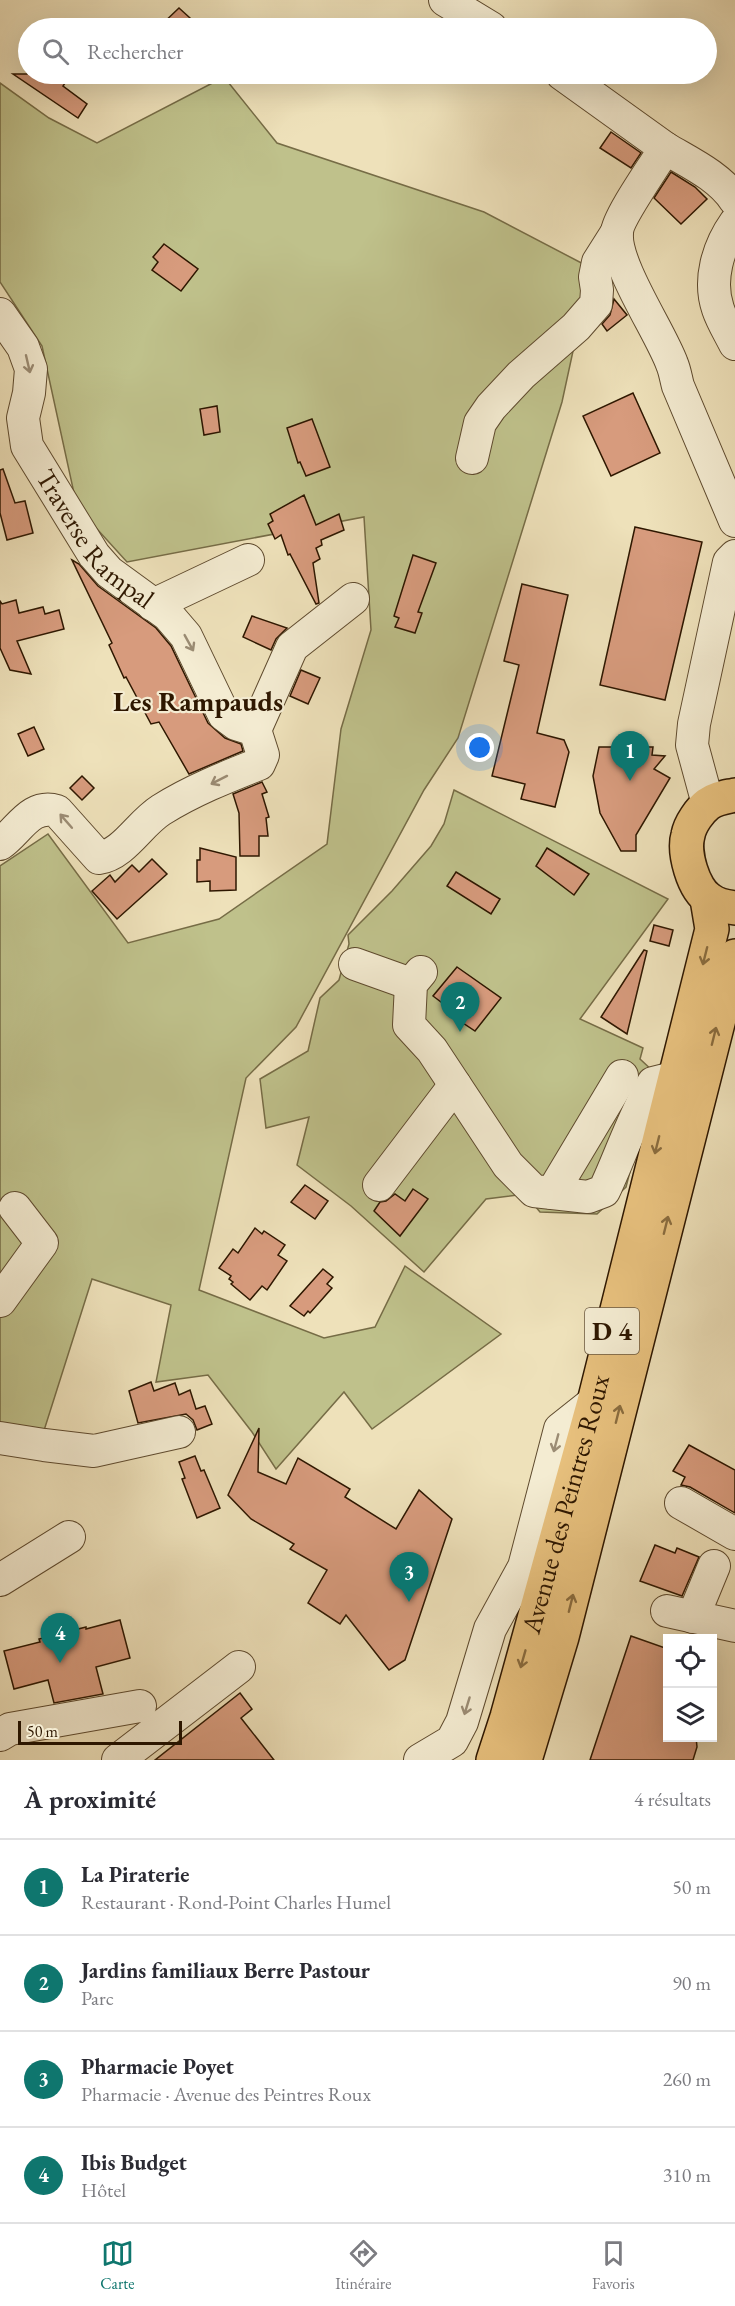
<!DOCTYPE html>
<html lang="fr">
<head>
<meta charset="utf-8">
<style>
	:root { --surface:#fff; --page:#f7f7f7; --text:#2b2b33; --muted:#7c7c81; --line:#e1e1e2; --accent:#0f766e }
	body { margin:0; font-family:"EB Garamond",serif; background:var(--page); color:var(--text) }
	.controls { position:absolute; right:18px; bottom:18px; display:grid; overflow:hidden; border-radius:0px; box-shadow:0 6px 24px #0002 }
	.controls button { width:54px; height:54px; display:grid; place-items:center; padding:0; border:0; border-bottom:2px solid var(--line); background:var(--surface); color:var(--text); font:30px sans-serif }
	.scale { position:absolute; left:18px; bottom:15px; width:164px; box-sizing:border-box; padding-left:6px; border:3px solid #2e1700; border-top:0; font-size:16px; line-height:21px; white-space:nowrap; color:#2e1700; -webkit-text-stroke:4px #f4ecd2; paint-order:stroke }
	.you { position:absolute; left:480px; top:748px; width:21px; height:21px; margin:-15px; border:4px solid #fff; border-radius:50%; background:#1a73e8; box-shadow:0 0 0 9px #1a73e833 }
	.badge { display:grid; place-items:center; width:39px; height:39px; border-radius:50%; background:var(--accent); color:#fff; font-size:20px; font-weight:700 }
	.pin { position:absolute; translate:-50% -50px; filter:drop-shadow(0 2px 3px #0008) }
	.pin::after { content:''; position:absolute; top:32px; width:21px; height:18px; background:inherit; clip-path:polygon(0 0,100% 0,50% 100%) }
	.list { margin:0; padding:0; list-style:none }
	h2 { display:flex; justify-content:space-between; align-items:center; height:78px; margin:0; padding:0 24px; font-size:26px }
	h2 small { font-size:20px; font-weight:400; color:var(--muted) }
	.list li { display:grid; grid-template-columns:39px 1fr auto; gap:18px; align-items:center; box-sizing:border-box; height:96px; padding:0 24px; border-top:2px solid var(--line) }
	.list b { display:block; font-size:22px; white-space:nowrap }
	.list p { margin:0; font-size:20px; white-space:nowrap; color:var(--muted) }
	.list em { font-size:20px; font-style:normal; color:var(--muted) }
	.icon { flex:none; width:33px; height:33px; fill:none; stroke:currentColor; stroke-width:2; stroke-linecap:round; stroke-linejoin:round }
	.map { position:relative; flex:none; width:735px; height:1760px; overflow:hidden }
	.search { position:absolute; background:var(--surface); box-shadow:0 6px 24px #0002; left:18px; right:18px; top:18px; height:66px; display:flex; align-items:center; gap:15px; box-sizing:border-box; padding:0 21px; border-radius:33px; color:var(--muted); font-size:22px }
	.sheet { height:462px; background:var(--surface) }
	nav { display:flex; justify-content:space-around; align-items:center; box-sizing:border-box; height:84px; border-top:2px solid var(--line); background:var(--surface); font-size:16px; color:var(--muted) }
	nav a { display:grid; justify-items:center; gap:3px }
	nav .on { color:var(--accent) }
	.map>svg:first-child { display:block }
	.green { fill:#bfc18b; stroke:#766c46; stroke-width:1.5 }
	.building { fill:#d79b7d; stroke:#2e1700; stroke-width:1.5 }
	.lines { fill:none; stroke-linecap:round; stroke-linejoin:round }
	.minor-casing { stroke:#5e4a2e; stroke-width:34 }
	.major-casing { stroke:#2e1700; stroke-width:36 }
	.minor { stroke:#f4ecd2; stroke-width:32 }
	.major { stroke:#e7c07d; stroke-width:33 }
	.oneway { stroke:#9b8c74 }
	.oneway2 { stroke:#8a6c3e }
	.labels { text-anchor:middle; stroke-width:4.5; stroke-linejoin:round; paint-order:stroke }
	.shield { fill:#f4ecd2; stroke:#69573f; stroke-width:1.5 }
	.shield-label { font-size:26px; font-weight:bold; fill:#2e1700 }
	.street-label { font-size:27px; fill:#2e1700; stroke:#f4ecd2 }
	.neighbourhood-label { font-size:28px; font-weight:bold; fill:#2e1700; stroke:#f4ecd2 }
</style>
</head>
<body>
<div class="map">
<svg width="735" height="1760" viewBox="0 0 735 1760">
	<rect width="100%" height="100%" fill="#eee1ba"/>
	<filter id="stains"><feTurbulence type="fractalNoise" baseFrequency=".00333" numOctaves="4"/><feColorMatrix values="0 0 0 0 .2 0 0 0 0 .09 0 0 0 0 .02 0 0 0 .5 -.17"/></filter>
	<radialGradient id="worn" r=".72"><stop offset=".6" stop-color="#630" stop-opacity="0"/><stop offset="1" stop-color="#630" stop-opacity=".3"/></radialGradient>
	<g class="green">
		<polygon points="224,77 277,143 484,212 591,268 562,402 458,738 424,790 296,1027 246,1078 199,1290 324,1338 375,1327 405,1266 501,1334 372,1429 344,1392 276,1469 252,1432 208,1375 156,1382 171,1305 92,1279 41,1440 0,1436 0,866 48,834 128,943 219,919 327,844 341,729 371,630 364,517 127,562 77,507 42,346 0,282 0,83 49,118 97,143"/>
		<polygon points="454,790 668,899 580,1019 643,1048 640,1059 655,1073 626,1187 597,1214 540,1212 525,1194 486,1199 424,1272 351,1206 297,1165 309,1117 266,1128 260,1079 308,1051 320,998 339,980 349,944 348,935 392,891 431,846 444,824"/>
	</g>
	<g class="building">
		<polygon points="179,8 201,28 158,28"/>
		<polygon points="13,74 71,74 63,86 87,104 78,118"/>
		<polygon points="611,132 641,153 631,168 600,148"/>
		<polygon points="671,172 695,187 707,199 681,224 654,198"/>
		<polygon points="164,244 198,269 181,291 152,270 158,262 153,257"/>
		<polygon points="614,299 627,315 607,331 602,324 610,315"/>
		<polygon points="633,393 660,453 611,476 583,416"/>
		<polygon points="217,406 220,432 204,435 200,409"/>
		<polygon points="312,419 330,467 306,476 300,462 298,463 287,428"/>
		<polygon points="3,469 15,503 25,501 33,533 7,540 0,513 0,470"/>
		<polygon points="304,495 316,525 339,514 344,530 321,540 322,545 316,548 320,559 313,563 319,603 316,604 290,554 288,555 281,535 275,539 268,524 273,521 270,514"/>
		<polygon points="635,527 702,542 665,700 600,685"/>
		<polygon points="413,555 436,563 418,612 422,613 415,633 395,627 399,618 394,616"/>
		<polygon points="72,560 79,564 98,586 156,628 171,646 208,723 225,738 241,744 243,751 189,774 159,722 151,724 126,677 124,678 109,645 112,643"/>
		<polygon points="522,584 568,595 537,733 564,740 569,752 555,807 521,799 525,784 492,776 519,665 504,661"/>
		<polygon points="16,600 19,613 43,607 45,614 59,610 64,629 17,641 31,674 10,670 0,648 0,601 2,604"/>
		<polygon points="252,616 287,628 276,639 271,650 243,637"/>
		<polygon points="301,670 320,678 308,704 290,696"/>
		<polygon points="34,727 44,749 28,756 18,734"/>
		<polygon points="599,747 653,747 652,755 665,756 654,769 670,778 636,835 636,851 621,851 600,813 593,776"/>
		<polygon points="82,776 94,788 82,800 70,788"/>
		<polygon points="262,782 267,792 262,794 269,817 266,818 268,836 259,836 259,856 240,856 239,813 233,794"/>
		<polygon points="200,848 236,857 236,890 210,891 210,881 197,882 197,860 200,860"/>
		<polygon points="547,848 589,874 574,895 536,866"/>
		<polygon points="152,859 167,874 117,919 92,891 110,875 115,882 132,865 139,872"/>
		<polygon points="456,872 500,899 491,914 447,886"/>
		<polygon points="654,925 673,930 669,946 650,941"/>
		<polygon points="644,950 647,951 627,1034 601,1017"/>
		<polygon points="457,967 501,998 475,1031 460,1021 462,1018 433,996"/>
		<polygon points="305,1185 328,1201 315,1219 291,1202"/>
		<polygon points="413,1189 428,1199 400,1236 374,1211 380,1202 386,1201 395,1194 405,1201"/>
		<polygon points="255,1228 262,1234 264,1231 285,1245 278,1255 287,1261 267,1290 262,1286 250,1300 231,1284 233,1282 229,1279 231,1276 219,1268 233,1249 238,1253"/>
		<polygon points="323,1269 333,1277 327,1284 332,1288 310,1313 308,1311 304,1316 290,1306"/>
		<polygon points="151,1382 154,1391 175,1383 179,1395 190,1390 196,1409 205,1406 212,1424 197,1430 193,1420 186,1414 138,1423 129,1391"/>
		<polygon points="259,1428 258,1472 286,1484 298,1458 350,1489 345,1497 396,1529 419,1490 452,1519 405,1660 389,1670 346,1615 340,1624 308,1603 327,1570 290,1549 294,1544 251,1519 228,1495"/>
		<polygon points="689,1445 735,1470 735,1513 690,1487 681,1485 685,1477 673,1471"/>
		<polygon points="195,1456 201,1471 204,1470 220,1508 197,1518 182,1479 185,1478 179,1462"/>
		<polygon points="655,1545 675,1553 677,1548 699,1557 682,1596 640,1581"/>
		<polygon points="120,1620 130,1658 96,1667 103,1694 54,1703 48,1680 14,1689 4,1651 40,1642 39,1639 86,1627 86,1629"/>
		<polygon points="631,1636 668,1649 668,1737 696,1737 697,1747 693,1760 590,1760"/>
		<polygon points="240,1693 252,1709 241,1718 274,1760 155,1760"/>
	</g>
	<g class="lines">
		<defs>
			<g id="minor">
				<polyline points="445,0 491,28"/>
				<path d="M562 74 665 148C656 164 618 217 617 232 614 265 660 331 672 364 675 371 676 379 678 386L735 521"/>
				<path d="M665 148C690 163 719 176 735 200"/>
				<path d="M735 223C718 247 708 280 718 309 722 321 729 332 735 344"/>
				<path id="s1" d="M0 314 23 347 31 369 29 393 23 418 27 446 94 555 109 572 168 615 186 636 224 715 236 724 255 730 263 755 259 764C226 777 191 791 161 810 139 824 124 854 99 858L57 811C30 803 19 831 0 844"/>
				<polyline points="472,458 480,423 491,407 521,375 576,327 596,304 597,290 595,277 598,262 617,232"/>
				<polyline points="153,605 248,560"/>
				<polyline points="255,730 292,647 353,599"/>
				<polyline points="708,804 692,745 694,724 729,562 735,556"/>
				<polyline points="355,964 411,984"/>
				<path d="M421 972 411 984 409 1025 432 1050 508 1165 534 1191 588 1197 604 1191C621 1155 633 1117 653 1083L673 1078"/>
				<polyline points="379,1185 455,1085"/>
				<polyline points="552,1193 622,1076"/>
				<polyline points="0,1301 42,1243 15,1208"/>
				<polyline points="0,1438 44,1445 94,1451 179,1432"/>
				<polyline points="681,1503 735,1534"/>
				<polyline points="0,1580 69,1537"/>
				<polyline points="667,1611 735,1626"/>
				<polyline points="693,1617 714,1566"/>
				<polyline points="0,1735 10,1729 140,1706"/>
				<polyline points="118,1760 239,1667"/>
				<polyline points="420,1760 452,1741 462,1722 490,1629 524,1567 560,1429 594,1402"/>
			</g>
			<g id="major">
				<path d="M735 795C726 797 716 798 708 804 700 810 690 824 688 835 683 852 693 889 709 899 715 904 727 907 735 908"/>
				<path id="s2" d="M493 1760 507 1717 594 1402 712 929 707 899"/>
				<polyline points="525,1760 562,1637 735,956"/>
			</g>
		</defs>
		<use href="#minor" class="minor-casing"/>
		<use href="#major" class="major-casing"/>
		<use href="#minor" class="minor"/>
		<use href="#major" class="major"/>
	</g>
	<defs><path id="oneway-shaft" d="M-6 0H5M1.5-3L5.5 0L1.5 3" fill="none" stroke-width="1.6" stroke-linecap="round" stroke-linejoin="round" transform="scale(1.5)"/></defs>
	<g class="oneway">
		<use href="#oneway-shaft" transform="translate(28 364) rotate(77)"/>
		<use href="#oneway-shaft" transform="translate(189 643) rotate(61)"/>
		<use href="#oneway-shaft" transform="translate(219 780) rotate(153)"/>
		<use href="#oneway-shaft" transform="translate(66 821) rotate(-131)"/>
		<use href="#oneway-shaft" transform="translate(556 1443) rotate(105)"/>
		<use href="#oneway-shaft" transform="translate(467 1706) rotate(107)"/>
	</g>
	<g class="oneway2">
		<use href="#oneway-shaft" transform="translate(705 956) rotate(104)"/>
		<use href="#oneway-shaft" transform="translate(714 1036) rotate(-76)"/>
		<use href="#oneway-shaft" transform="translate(657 1145) rotate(104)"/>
		<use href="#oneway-shaft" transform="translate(666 1225) rotate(-76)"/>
		<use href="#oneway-shaft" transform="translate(618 1414) rotate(-76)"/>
		<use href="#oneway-shaft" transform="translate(571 1603) rotate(-76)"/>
		<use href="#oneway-shaft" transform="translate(523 1659) rotate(106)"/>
	</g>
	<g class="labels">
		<rect class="shield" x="585" y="1308" width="54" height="46" rx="4.5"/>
		<g class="shield-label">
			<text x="612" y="1340">D 4</text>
		</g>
		<g class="street-label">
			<text dy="9" stroke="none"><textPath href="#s1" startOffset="258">Traverse Rampal</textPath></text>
			<text dy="9" stroke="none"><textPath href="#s2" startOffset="266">Avenue des Peintres Roux</textPath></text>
		</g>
		<g class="neighbourhood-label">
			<text x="198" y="711">Les Rampauds</text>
		</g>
	</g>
	<rect width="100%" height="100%" filter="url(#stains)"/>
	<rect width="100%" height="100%" fill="url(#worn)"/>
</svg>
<div class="controls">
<button><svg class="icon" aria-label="locate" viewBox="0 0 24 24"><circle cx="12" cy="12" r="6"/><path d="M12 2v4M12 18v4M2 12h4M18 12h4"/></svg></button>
<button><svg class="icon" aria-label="layers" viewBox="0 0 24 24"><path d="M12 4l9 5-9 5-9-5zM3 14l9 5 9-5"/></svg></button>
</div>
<div class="scale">50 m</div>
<div class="you"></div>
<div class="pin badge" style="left:630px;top:781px">1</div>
<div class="pin badge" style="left:460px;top:1032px">2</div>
<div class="pin badge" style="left:409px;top:1602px">3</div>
<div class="pin badge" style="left:60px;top:1663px">4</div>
<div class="search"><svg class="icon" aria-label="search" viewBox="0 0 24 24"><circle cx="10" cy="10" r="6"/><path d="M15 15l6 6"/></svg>Rechercher</div>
</div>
<section class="sheet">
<h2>À proximité<small>4 résultats</small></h2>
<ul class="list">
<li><span class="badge">1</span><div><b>La Piraterie</b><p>Restaurant · Rond-Point Charles Humel</p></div><em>50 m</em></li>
<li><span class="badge">2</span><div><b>Jardins familiaux Berre Pastour</b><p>Parc</p></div><em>90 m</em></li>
<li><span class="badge">3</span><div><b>Pharmacie Poyet</b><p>Pharmacie · Avenue des Peintres Roux</p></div><em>260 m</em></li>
<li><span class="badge">4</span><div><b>Ibis Budget</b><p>Hôtel</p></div><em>310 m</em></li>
</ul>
</section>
<nav>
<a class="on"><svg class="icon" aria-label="map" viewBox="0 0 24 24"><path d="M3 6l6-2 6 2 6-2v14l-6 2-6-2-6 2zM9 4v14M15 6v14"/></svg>Carte</a>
<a><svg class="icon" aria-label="directions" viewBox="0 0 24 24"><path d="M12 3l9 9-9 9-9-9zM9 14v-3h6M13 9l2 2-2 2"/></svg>Itinéraire</a>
<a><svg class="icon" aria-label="saved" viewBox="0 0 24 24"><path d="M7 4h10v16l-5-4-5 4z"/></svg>Favoris</a>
</nav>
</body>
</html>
